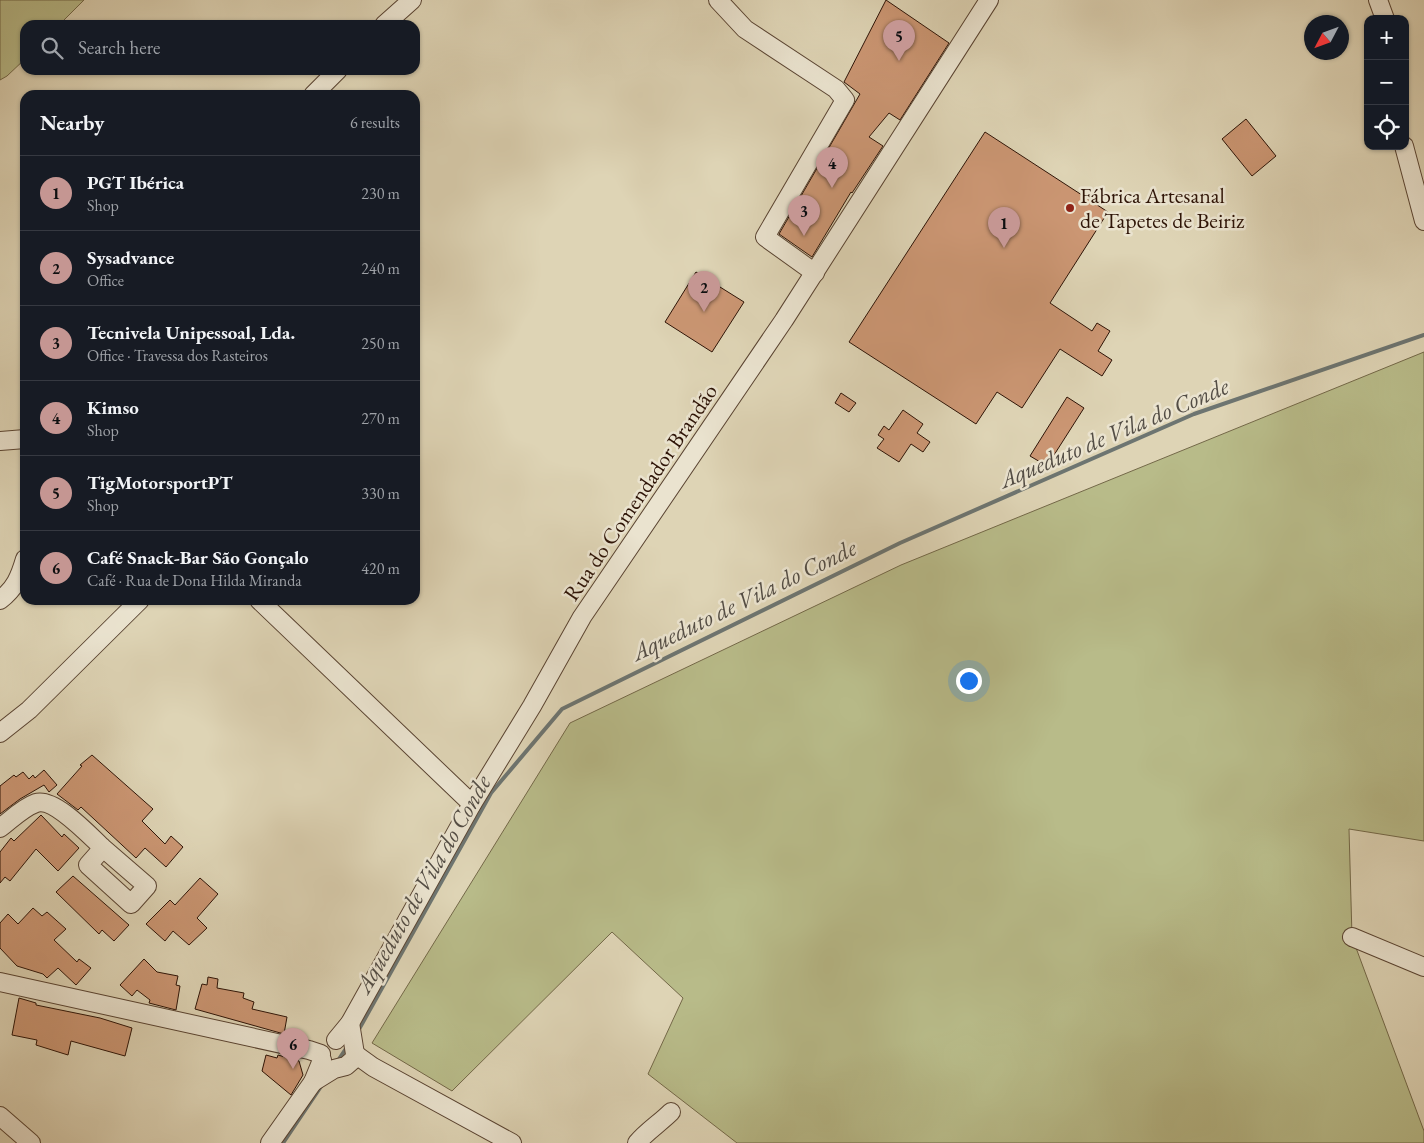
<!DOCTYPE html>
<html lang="en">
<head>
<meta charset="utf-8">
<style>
	:root { --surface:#171b24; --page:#242831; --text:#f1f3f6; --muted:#9ea1a6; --line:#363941; --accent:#c59692 }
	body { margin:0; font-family:"EB Garamond",serif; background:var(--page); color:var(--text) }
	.controls { position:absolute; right:15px; top:15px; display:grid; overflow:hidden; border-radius:10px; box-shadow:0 1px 4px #0004 }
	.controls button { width:45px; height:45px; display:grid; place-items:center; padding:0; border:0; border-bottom:1px solid var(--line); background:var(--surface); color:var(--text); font:25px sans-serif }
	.compass { position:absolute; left:1304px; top:15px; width:45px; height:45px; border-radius:50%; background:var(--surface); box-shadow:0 1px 4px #0004; rotate:229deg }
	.you { position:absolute; left:968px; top:680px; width:18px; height:18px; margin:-12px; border:4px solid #fff; border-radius:50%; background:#1a73e8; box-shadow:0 0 0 8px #1a73e833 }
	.badge { display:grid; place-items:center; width:32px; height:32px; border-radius:50%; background:var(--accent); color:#111; font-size:16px; font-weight:700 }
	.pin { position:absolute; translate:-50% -41px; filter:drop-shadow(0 1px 2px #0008) }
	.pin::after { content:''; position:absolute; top:26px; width:18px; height:15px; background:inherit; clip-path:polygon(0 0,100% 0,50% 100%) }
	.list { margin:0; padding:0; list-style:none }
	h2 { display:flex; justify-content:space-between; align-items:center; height:65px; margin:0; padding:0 20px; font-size:21px }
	h2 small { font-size:16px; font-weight:400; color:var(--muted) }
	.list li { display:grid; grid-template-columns:32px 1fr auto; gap:15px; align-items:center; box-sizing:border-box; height:75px; padding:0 20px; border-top:1px solid var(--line) }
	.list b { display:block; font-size:19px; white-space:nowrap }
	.list p { margin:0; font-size:16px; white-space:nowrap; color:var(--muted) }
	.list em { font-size:16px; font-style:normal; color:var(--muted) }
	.icon { flex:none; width:28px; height:28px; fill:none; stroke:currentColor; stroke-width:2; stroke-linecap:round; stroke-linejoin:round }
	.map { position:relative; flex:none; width:1424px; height:1143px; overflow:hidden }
	.search { position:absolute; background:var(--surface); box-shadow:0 1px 4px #0004; left:20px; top:20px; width:400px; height:55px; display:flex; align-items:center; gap:12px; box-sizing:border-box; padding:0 18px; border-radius:15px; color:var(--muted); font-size:19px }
	.panel { position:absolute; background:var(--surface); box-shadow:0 1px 4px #0004; left:20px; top:90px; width:400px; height:515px; border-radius:15px }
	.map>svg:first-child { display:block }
	.green { fill:#b8bb89; stroke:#736848 }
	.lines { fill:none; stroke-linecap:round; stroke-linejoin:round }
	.stream { stroke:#6d7571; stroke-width:4 }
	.building { fill:#cb9673; stroke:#2e1407 }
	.minor-casing { stroke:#5a4432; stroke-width:20 }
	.minor { stroke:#eae3cf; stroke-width:18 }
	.poi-dot { fill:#8f2418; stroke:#eae3cf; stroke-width:2 }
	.labels { text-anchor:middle; stroke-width:5; stroke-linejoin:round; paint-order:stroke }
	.poi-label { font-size:22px; fill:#2e1407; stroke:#eae3cf; text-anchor:start }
	.street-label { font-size:22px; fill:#2e1407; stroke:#eae3cf }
	.water-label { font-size:24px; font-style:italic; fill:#534d45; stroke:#eae3cf }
</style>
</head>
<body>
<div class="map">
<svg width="1424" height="1143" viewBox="0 0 1424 1143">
	<rect width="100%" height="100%" fill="#ded4b5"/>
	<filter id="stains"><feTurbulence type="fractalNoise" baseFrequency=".004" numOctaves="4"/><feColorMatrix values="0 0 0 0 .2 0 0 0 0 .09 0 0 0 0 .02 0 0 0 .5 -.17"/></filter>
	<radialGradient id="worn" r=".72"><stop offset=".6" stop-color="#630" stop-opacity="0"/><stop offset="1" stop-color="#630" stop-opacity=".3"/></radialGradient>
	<g class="green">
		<polygon points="0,0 84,0 59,25 25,25 25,59 7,76 0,80"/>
		<polygon points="1424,352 1424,841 1349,829 1352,937 1424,1131 1424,1143 737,1143 648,1074 683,998 612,932 452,1091 372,1043 570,723 901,565"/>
	</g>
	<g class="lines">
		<g class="stream">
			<polyline points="358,1031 491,793 562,709 900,543 1194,414 1424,335"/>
			<polyline points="337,1062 347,1047"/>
			<polyline points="283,1143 322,1085"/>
		</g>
	</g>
	<g class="building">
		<polygon points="886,0 949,43 900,120 889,113 869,137 883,146 852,193 851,192 812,257 779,234 860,94 844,82"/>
		<polygon points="1246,119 1276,156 1252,176 1222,139"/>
		<polygon points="985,132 1108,212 1050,303 1092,331 1097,323 1110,331 1098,351 1112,360 1102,376 1060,349 1022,408 997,392 976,424 849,342"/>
		<polygon points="696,272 744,302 712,352 665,322"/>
		<polygon points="841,393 856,403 849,412 835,403"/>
		<polygon points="1067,397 1084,408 1047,466 1030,456"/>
		<polygon points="903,410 923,424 917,433 930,442 923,452 911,444 899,462 877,448 884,439 878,435 884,426 889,430"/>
		<polygon points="92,755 153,809 142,821 165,844 171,836 183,847 166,867 145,848 136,858 81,807 78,810 57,794 82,766 80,765"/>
		<polygon points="44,770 57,785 49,792 44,785 20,799 0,814 0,786 14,775 16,777 23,772 29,779 33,775 35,778"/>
		<polygon points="41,815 62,837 64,834 79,848 58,871 36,849 10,881 5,877 0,883 0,852 11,838 14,841"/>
		<polygon points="73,876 129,925 114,941 102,930 99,934 56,892"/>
		<polygon points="200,878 218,894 197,918 207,928 189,945 173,931 165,941 146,924 170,900 175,905"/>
		<polygon points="33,908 42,916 47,912 66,929 54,940 77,962 79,959 91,968 76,985 58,968 47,978 43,974 17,966 0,948 0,923 8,914 18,924"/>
		<polygon points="144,959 157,972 178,976 176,985 180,986 176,1010 149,1003 150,1000 137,990 132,996 120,985"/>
		<polygon points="208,977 218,979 217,988 244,993 243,998 254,1002 252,1009 287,1017 284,1034 195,1009 202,984 207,985"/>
		<polygon points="19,998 36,1003 36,1005 100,1018 132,1028 125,1056 71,1041 68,1055 36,1045 37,1040 12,1035"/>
		<polygon points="266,1055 277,1058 278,1055 299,1061 303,1075 291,1095 262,1071"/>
	</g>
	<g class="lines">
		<defs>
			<g id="minor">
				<polyline points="718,0 745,29 836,89 845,100 765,237 815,273"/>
				<polyline points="1378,0 1385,19"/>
				<polyline points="384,25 412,0"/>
				<polyline points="313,95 338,70"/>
				<polyline points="1404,146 1424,221"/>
				<polyline points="0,441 25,439"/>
				<path d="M0 600C15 589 20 576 25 559"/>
				<polyline points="259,600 472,804"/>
				<polyline points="0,733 29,710 140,600"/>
				<path d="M0 828C11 820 22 808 36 803 54 797 89 835 103 848L88 865 131 904 147 886 103 848"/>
				<polyline points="1352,937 1424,967"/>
				<polyline points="0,982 309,1050 321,1054"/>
				<polyline points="336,1040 350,1023 472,804 532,706 582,617 784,320 989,0"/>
				<polyline points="355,1054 373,1067 512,1143"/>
				<polyline points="313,1082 334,1069 346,1066 354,1059 355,1054 350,1023"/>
				<polyline points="0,1116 31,1143"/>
				<polyline points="270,1143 313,1082 322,1060"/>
				<path d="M637 1143C647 1131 660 1123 671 1112"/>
			</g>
		</defs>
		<use href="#minor" class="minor-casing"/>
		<use href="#minor" class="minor"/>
	</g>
	<circle class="poi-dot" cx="1070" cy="208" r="5"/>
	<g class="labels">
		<g class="poi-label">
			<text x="1080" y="203">Fábrica Artesanal<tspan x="1080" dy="25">de Tapetes de Beiriz</tspan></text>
		</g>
		<g class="street-label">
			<text transform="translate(640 492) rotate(-56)" y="8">Rua do Comendador Brandão</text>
		</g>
		<g class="water-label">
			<text transform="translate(1114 433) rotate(-23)" y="8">Aqueduto de Vila do Conde</text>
			<text transform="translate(744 600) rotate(-26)" y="8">Aqueduto de Vila do Conde</text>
			<text transform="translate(423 884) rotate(-60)" y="8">Aqueduto de Vila do Conde</text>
		</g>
	</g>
	<rect width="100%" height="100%" filter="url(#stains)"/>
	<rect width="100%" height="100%" fill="url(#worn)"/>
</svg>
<div class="controls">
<button>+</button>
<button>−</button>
<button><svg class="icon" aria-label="locate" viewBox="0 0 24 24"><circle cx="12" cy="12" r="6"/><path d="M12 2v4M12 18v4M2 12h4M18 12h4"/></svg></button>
</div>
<svg class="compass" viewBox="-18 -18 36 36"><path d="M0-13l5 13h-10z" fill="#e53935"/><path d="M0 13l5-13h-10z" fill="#9ea1a6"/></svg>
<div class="you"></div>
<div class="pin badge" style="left:1004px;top:248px">1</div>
<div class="pin badge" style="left:704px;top:312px">2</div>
<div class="pin badge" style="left:804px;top:236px">3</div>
<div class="pin badge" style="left:832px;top:188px">4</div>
<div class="pin badge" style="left:899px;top:61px">5</div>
<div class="pin badge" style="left:293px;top:1069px">6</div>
<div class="search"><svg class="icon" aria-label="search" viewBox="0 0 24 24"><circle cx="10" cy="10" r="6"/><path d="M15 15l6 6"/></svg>Search here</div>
<section class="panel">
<h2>Nearby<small>6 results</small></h2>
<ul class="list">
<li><span class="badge">1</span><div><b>PGT Ibérica</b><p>Shop</p></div><em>230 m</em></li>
<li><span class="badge">2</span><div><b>Sysadvance</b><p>Office</p></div><em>240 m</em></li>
<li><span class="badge">3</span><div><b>Tecnivela Unipessoal, Lda.</b><p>Office · Travessa dos Rasteiros</p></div><em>250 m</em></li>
<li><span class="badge">4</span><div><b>Kimso</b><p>Shop</p></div><em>270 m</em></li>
<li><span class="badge">5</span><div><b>TigMotorsportPT</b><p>Shop</p></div><em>330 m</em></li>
<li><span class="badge">6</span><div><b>Café Snack-Bar São Gonçalo</b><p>Café · Rua de Dona Hilda Miranda</p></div><em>420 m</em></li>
</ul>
</section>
</div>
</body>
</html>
